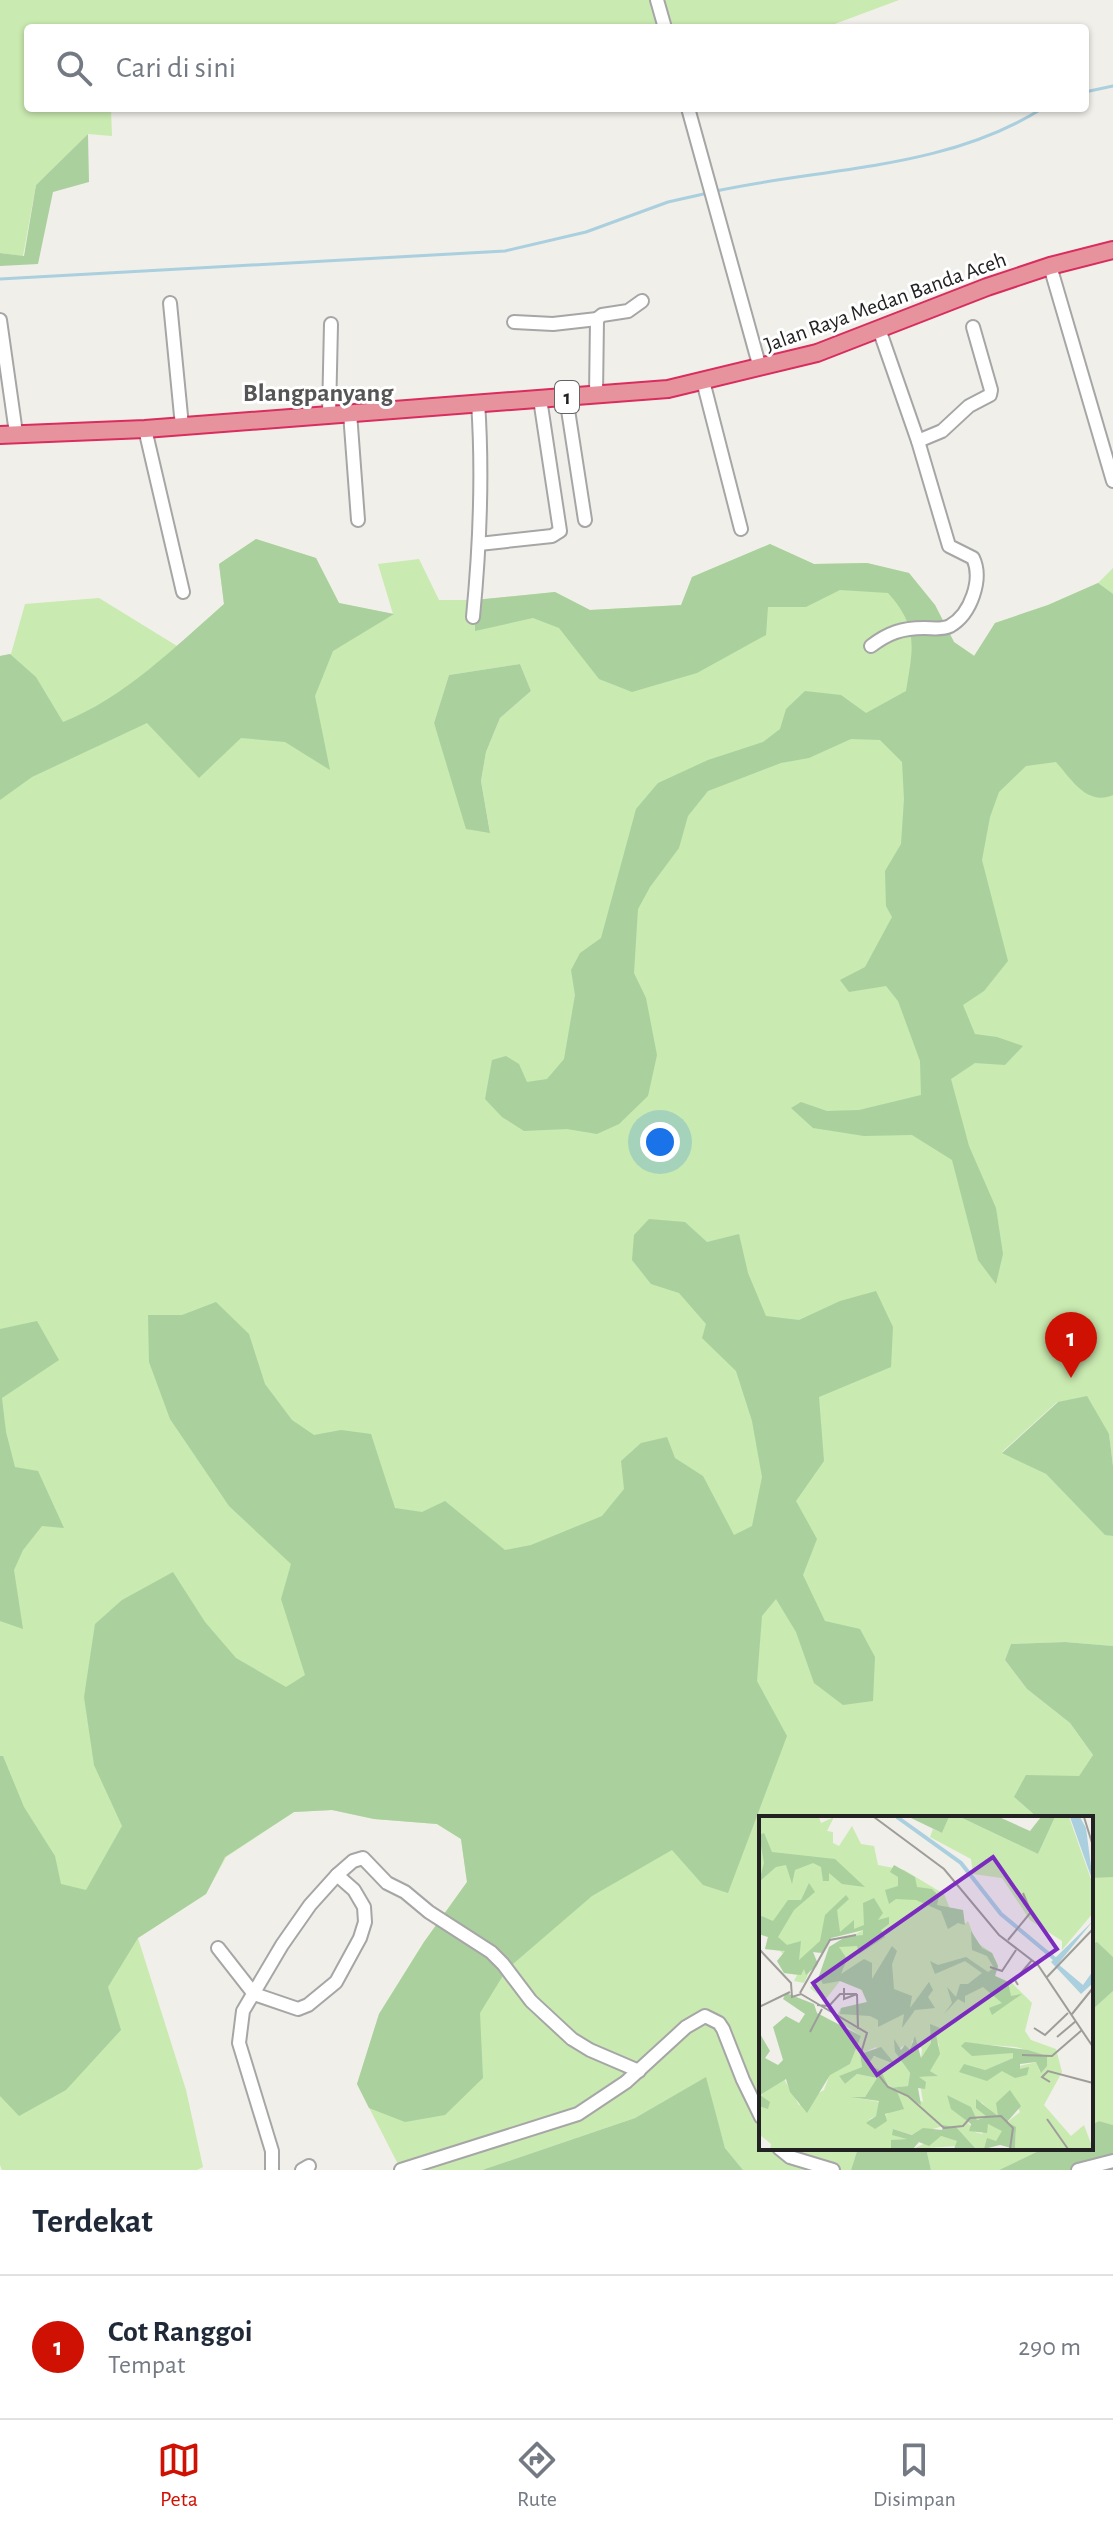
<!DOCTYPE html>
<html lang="id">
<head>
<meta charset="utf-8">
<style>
	:root { --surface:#fff; --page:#f6f6f7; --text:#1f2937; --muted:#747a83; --line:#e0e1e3; --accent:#cf1104 }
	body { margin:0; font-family:"Alegreya Sans",sans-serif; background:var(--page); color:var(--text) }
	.you { position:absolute; left:660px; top:1142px; width:28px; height:28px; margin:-20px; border:6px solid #fff; border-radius:50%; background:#1a73e8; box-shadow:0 0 0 12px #1a73e833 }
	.badge { display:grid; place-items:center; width:52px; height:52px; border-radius:50%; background:var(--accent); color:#fff; font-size:26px; font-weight:700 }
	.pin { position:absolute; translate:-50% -66px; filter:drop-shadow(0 2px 4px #0008) }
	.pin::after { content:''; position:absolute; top:42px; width:28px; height:24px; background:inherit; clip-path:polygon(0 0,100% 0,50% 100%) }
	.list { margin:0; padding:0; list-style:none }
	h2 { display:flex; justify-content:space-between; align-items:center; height:104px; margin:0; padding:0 32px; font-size:34px }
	h2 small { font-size:26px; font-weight:400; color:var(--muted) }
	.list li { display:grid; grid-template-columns:52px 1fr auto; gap:24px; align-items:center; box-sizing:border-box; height:144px; padding:0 32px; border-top:2px solid var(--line) }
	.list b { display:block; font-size:30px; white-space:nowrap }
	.list p { margin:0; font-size:26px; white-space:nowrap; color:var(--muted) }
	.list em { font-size:26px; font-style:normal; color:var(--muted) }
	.icon { flex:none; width:44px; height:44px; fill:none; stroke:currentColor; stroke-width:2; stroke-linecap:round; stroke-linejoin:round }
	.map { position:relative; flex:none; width:1113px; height:2170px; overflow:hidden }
	.search { position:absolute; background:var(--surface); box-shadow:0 2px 6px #0004; left:24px; right:24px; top:24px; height:88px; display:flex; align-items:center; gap:20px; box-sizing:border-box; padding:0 28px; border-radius:8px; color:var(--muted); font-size:30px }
	.sheet { height:248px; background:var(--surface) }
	nav { display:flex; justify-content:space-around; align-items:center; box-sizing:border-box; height:112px; border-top:2px solid var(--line); background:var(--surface); font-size:22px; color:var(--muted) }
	nav a { display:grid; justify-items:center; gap:4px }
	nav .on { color:var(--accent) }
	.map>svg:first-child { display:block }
	.grass { fill:#c9eab0; fill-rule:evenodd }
	.forest { fill:#aad09e }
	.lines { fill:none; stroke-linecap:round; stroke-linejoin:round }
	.stream { stroke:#aacfde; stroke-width:3 }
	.minor-casing { stroke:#a6a6a6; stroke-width:16 }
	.highway-casing { stroke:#d82d5d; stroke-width:20 }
	.minor { stroke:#fff; stroke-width:12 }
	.highway { stroke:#e6939d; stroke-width:16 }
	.labels { text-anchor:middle; stroke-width:6; stroke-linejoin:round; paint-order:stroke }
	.shield { fill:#fff; stroke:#646464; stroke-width:2 }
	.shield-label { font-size:20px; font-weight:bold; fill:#222 }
	.street-label { font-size:22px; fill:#222; stroke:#fff }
	.quarter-label { font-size:26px; font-weight:bold; fill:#555; stroke:#fff }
	.inset-river { fill:none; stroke:#aacfde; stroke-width:4 }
	.inset-road { fill:none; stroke:#9e9d99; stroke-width:2 }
	.view { fill:#7b2cbf; fill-opacity:0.15; stroke:#7b2cbf; stroke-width:4 }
	.inset-edge { fill:none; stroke:#222; stroke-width:4 }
</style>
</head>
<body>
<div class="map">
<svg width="1113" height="2170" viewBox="0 0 1113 2170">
	<rect width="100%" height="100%" fill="#f1efe9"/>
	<g class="grass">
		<polygon points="0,0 899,0 824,28 28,28 28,108 111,108 112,136 88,134 36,185 23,256 0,253"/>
		<path d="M256 539 316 558 339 603 393 614 378 564 419 559 439 600H475L555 592 590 610 682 605 692 577 770 544 814 564 867 563 909 573 935 605 954 642 975 656 995 623 1048 605 1098 583 1113 568V1466L1109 1434 1057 1402 1002 1452 1046 1474 1105 1534 1113 1536V1646L1065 1642 1011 1644 1005 1660 1027 1689 1070 1723 1093 1755 1079 1776 1014 1797 1038 1818H937L930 1816 928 1818H761V2148H858L851 2170H743L725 2148 705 2078 635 2118 482 2170H401L357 2084 379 2014 424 1942 467 1882 461 1839 437 1824 374 1819 332 1810 294 1812 226 1857 206 1894 138 1938 186 2090 203 2167 197 2170H2L0 2165V656L11 654 25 604 99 598 177 646 224 604 219 564ZM520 664 531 691 500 718 486 752 481 781 490 832 451 774 434 723 449 675Z"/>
		<polygon points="1103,1876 1113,1877 1113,1957 1097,1943 1091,1945 1091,1878"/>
		<polygon points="1113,1991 1113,2125 1099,2121 1091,2125 1091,2011"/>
		<polygon points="926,2148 1045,2148 999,2170 931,2170"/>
	</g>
	<g class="forest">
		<polygon points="88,134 89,182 53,192 38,264 0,266 0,253 24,256 36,185"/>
		<path d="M256 539 316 558 339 603 394 614 333 651 315 696 330 770 285 742 241 738 199 778 147 723 32 777 0 800V656L10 654 36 677 63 722C124 698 175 647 224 604L219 564Z"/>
		<path d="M770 544 814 564 867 563 909 573 935 605 954 642 974 656 995 623 1048 605 1098 583 1113 594V795C1087 806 1072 780 1056 762L1026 766 999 792 990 817 982 860 1008 961 984 991 963 1005 975 1034 997 1037 1023 1046 1005 1065 975 1063 951 1079 969 1146 996 1208 1003 1254 996 1284 978 1260 952 1160 912 1135 864 1136 813 1128 791 1108 801 1102 827 1111 859 1110 921 1095 920 1061 898 1001 886 986 849 992 840 980 865 967 892 917 886 906 885 871 901 844 904 799 902 762 880 740 851 739 809 758 781 763 708 791 688 816 679 848 650 887 638 909 634 973 646 998 657 1055 648 1096 619 1124 597 1134 567 1129 524 1131 502 1117 485 1099 492 1060 506 1056 519 1064 527 1082 547 1079 564 1059 575 995 571 970 580 953 601 938 636 809 658 783 708 760 763 742 780 729 786 709 805 691 841 695 866 713 906 691C913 649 919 627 888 593L840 590 806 607H768L766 635 697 673 632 692 599 679 559 628 533 618 475 631V600L555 592 590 610 681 605 692 577Z"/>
		<polygon points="520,664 531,691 500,718 486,752 481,781 490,833 466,829 434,723 449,675"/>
		<polygon points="649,1219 685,1222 707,1242 739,1234 748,1273 766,1316 799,1320 840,1301 876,1291 893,1327 891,1367 819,1397 824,1461 796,1501 817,1539 803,1575 825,1621 860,1629 875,1657 873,1701 843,1705 814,1683 796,1632 776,1599 762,1616 757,1681 787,1736 728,1893 703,1885 672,1850 592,1896 507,1969 480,2013 483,2078 445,2115 405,2122 369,2108 357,2084 379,2014 424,1942 467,1882 461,1839 437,1824 374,1819 332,1810 294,1812 225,1857 206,1894 138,1938 108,1987 121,2030 66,2090 19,2116 0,2096 0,1756 3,1756 24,1807 55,1856 61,1884 86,1890 122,1826 94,1765 84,1697 95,1624 122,1600 173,1572 205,1622 236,1658 286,1687 305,1675 281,1599 291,1564 229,1506 170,1419 149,1362 148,1315 182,1315 216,1302 249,1334 265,1384 292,1420 314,1435 341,1430 371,1434 395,1508 422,1512 445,1501 505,1550 531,1545 602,1516 624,1489 621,1461 641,1443 667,1437 675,1458 703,1476 734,1535 752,1526 762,1477 752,1421 736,1371 702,1338 706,1324 679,1293 651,1284 632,1260 634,1235"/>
		<polygon points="37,1321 59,1360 2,1398 6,1432 15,1467 38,1471 64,1528 42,1526 23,1550 14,1570 23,1629 0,1621 0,1329"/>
		<polygon points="1087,1396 1109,1434 1113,1466 1113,1536 1105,1535 1046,1474 1002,1453 1058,1402"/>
		<polygon points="1065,1642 1113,1646 1113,1877 1091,1878 1091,1818 1038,1818 1014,1797 1026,1775 1079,1776 1093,1755 1070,1723 1027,1689 1005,1660 1011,1644"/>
		<polygon points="1097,1942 1113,1957 1113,1991 1091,2011 1091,1945"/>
		<polygon points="706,2077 725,2148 743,2170 482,2170 635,2118"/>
		<polygon points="1099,2121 1113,2125 1113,2170 999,2170 1045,2148 1091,2148 1091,2125"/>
		<polygon points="858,2148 926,2148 931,2170 851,2170"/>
	</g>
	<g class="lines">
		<g class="stream">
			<polyline points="1085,92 1113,86"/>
			<path d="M716 191C826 167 945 170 1043 108"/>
			<polyline points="0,279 505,251 586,232 668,202 708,193"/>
		</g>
		<defs>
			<g id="minor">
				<polyline points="657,0 665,28"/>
				<polyline points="688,108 760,368"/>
				<polyline points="1050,266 1113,481"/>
				<polyline points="170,303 182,426"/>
				<polyline points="0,320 16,433"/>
				<polyline points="514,322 553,324 597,319"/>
				<polyline points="703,381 741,529"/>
				<polyline points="596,395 597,319 602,315 628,311 642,301"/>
				<polyline points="566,397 585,520"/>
				<polyline points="350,413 358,520"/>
				<polyline points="329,415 331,324"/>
				<polyline points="145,429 183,592"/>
				<polyline points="918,441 942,431 969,406 990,395 991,390 973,327"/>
				<polyline points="479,544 552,536 560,531 540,399"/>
				<path d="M473 617C480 545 483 475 478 402"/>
				<path d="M871 646C888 633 902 628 924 628 933 628 942 630 950 626 971 614 983 579 973 558L949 546 918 441 879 329"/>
				<polyline points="218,1948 254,1994 298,2009 308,2005 336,1982 360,1938 365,1922 364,1907 354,1890 337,1875"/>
				<polyline points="779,2148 790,2157 833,2170"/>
				<polyline points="272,2170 272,2151 239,2043 243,2011 282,1945 310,1905 337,1875 353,1861 363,1858 387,1883 405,1892 429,1912 491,1952 503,1964 531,2001 572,2039 590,2050 639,2071"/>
				<polyline points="302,2170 309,2166"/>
				<polyline points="401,2170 578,2114 626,2082 686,2027 705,2016 719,2023 723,2029 743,2080 761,2117"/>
				<polyline points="1078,2170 1113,2161"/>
			</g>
			<polyline id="highway" points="0,435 145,429 668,389 817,353 987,287 1050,266 1113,250"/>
		</defs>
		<use href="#minor" class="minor-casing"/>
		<use href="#highway" class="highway-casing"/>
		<use href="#minor" class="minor"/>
		<use href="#highway" class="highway"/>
	</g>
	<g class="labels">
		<rect class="shield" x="555" y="381" width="24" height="32" rx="6"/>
		<g class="shield-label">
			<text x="567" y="404">1</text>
		</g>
		<g class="street-label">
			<text transform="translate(885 301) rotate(-20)" y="8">Jalan Raya Medan Banda Aceh</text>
		</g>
		<g class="quarter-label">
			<text x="318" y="401">Blangpanyang</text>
		</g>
	</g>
	<g transform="translate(759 1816)">
		<rect width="334" height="334" fill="#f1efe9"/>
		<path d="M0 1H60L62 7 75 1 68 15 74 16V27L80 30 93 10 102 28 115 30 119 49 145 54 185 78 191 93 204 94 205 109 209 105 217 126 233 137 239 150 236 160 253 167 273 187 266 215 272 224 297 233 303 256 285 289 312 320 325 309 334 333H256L257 316 247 307 261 296 253 279 240 287 239 301 222 286 221 295 228 301 218 304 211 291 188 279 216 316 223 318 229 308 243 314V321L225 333H217L198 312 184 310 154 319 134 313 148 323 137 324 132 333H11L12 328 0 318V290L8 292 0 279 25 263 40 289 65 274 71 258 91 248 102 220 76 203 82 192 108 186 101 171 93 168 81 165 66 184 51 172 69 147 70 131 105 114 72 122 64 137 54 136 58 151 52 152 45 167 35 165 38 159 25 157 18 145 25 139 21 135 6 133 9 121 0 118ZM172 213 180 229 171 255 178 260 160 261 164 286 137 273 134 294 125 300 109 304 117 300 121 286 92 281H106L118 262 98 258 86 268 80 260 103 251 101 238 117 231 124 239 110 242 109 249 130 272 149 270 151 257 136 236 144 230 152 234 153 224 163 233 162 242 172 228ZM205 227 257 231 288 240 281 256 278 246 234 256 205 248 226 254 254 242V236L213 239ZM190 1H201L279 38 296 1H310L334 69V97L303 134V125L271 104 243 62 214 58 212 43 171 21 174 13 183 17ZM182 320 199 325V330L154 333Z" fill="#c9eab0" fill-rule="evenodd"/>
		<path d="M150 1H190L183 17ZM201 1H240L271 15 282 1H296L279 38ZM5 17 13 36 76 43 106 71 83 68 70 57V65H64L62 51 54 47 36 54 33 68 27 49 17 51 0 66 5 47 0 19ZM135 49 156 61 158 71 173 73 180 80 178 89 204 94 206 109 199 107 189 113 182 95 157 84 137 83 130 88 126 74 139 70V61L131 56ZM50 67 56 76 35 94 19 121 28 129 42 125 40 144 61 125 66 99 87 79 90 83 78 94 81 116 95 104V113L105 109 104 87 115 82 124 97 119 104 130 101V108L122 114 126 121 100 138 98 130 80 131 88 143 82 158 105 143 113 147V163L133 130 138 135 133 148 135 173 153 180 151 192 170 166 174 174 169 181 176 192 156 194 143 212 145 198 119 211V204L111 200 81 198 82 192 108 186 103 174 81 165 64 168 60 160 70 131 86 121 104 119V114L72 122 64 137 54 136 59 148 47 159 45 153 42 159 25 157 18 145 26 135 6 133 9 121 0 118V99L14 105 29 84H42ZM212 115 223 132 233 137 239 150 236 160 249 166 252 180 263 178 233 199 230 192 243 187 224 171 206 180V187L199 183 185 198 193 187 188 171 197 181 201 168H209L223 157 206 145 176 158 171 145 179 149 207 141 229 156 235 152 228 140 213 134ZM27 177 55 188 58 197 102 220 91 248 71 259 48 297 31 276 27 263 1 279 11 286 9 293 0 290V216L11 235 6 242 19 249 24 244 14 211 27 200 40 207 46 198 24 183ZM171 208 181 212 177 219 181 238 171 255 179 260 160 261 167 266 166 273 159 272 162 289 137 273 145 293 126 298 128 305 116 313 107 307 117 300 120 285 91 281H106L118 262 98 258 86 268 80 260 103 251 101 238 122 231 136 248 115 240 109 248 122 255 130 272 149 270 151 257 136 236 135 223 142 234 146 229 151 234 156 220 162 242 172 227ZM206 226 269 234 288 240V250L282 257 277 246 261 248V253L270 251 268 259 256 262 243 255 228 265 200 256 205 248 226 254 254 242V237L213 240 202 230ZM251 274 262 290 248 306 257 311 256 333 241 329 225 333 228 322 237 325 243 315 229 308 228 317 210 315 212 308 192 293 188 279 212 291 218 304 228 301 217 292V283L239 300 237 287ZM184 309 198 312 217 333H195L198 325 182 320 170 330 160 326 154 333H132V324L148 323 133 319 134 313 153 319 164 312 183 314Z" fill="#aad09e"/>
		<path d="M311 1H321L327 12 334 66ZM334 105 299 148 324 169 334 155V167L322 178 292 146Z" fill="#aacfde"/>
		<path class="inset-river" d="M138 1 202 47 242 98 297 144"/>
		<path class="inset-road" d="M115 1 185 53 240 119 279 149 334 231M325 1 334 30M249 124 272 96 264 77M0 133 32 167 33 181 42 178 108 217 102 237 129 271 149 280 185 312 204 310 211 302 242 300 254 312 251 333M231 151 243 155 257 134M288 161 334 113M259 169 256 164 273 144M85 172V183L98 178M41 177 71 124 97 119M98 178 99 213M58 189 70 190 81 178H98M0 191 31 176M313 198 334 172M275 212 286 219 309 197M51 216 63 193M298 221 317 205M263 239 293 240 323 214M291 266 283 261 289 255 334 267M288 303 309 333"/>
		<path class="view" d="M234 41 298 133 118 259 54 167Z"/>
		<rect width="334" height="334" class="inset-edge"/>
	</g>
</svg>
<div class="you"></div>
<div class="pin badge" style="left:1071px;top:1378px">1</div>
<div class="search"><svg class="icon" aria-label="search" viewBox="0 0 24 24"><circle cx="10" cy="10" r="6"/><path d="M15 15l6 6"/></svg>Cari di sini</div>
</div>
<section class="sheet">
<h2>Terdekat<small></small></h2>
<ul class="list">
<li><span class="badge">1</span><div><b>Cot Ranggoi</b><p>Tempat</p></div><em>290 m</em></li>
</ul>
</section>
<nav>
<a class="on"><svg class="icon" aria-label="map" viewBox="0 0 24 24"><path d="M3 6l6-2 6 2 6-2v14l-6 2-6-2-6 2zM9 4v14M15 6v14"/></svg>Peta</a>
<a><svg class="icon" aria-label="directions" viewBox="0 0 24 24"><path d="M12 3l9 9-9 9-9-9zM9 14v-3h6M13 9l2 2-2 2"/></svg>Rute</a>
<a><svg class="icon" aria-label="saved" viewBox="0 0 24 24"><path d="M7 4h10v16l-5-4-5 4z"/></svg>Disimpan</a>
</nav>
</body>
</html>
